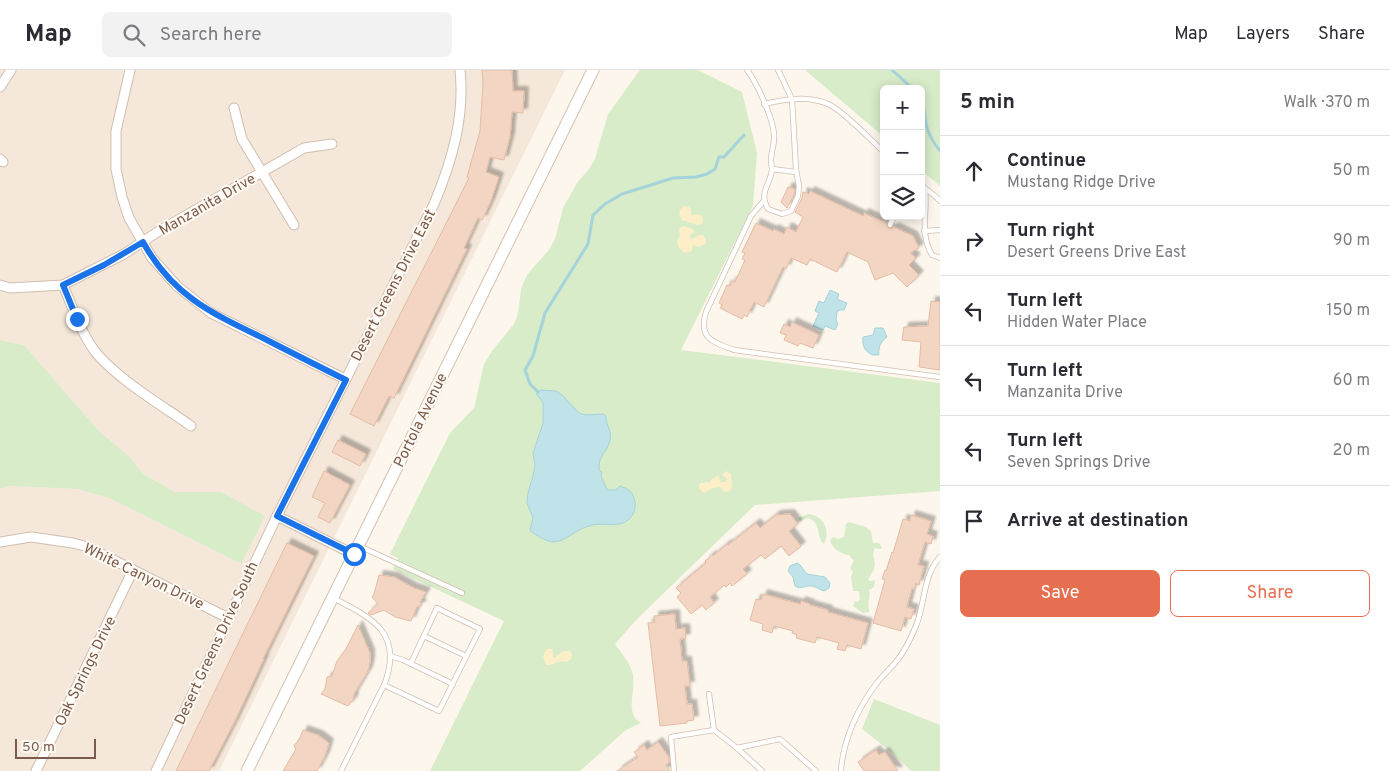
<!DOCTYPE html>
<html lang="en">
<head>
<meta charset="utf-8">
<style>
	:root { --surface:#fff; --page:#f2f2f3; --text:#2b2b33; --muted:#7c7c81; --line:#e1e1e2; --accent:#e76f51 }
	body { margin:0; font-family:Overpass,sans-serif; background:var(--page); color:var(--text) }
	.controls { position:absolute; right:15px; top:15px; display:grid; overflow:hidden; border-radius:8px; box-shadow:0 2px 12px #0003 }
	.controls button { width:45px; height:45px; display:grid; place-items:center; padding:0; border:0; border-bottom:1px solid var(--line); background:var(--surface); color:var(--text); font:25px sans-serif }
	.scale { position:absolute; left:15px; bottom:12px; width:81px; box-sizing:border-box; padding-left:5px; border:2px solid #7a5c4d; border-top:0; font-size:14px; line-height:18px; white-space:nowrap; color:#7a5c4d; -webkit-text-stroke:4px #fffaf3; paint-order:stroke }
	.stop { position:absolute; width:15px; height:15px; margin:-11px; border:4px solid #1a73e8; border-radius:50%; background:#fff }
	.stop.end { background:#1a73e8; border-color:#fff; box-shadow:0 1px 5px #0008 }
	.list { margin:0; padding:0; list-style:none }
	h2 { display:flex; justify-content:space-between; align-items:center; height:65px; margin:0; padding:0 20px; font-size:21px }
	h2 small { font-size:16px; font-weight:400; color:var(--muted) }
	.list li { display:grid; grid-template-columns:32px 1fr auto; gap:15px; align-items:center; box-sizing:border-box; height:70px; padding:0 20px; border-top:1px solid var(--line) }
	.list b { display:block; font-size:19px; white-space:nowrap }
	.list p { margin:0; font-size:16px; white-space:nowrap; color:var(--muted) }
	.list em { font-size:16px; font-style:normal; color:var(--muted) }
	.actions { display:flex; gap:10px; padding:15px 20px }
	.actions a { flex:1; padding:11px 0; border:1px solid var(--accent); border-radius:8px; text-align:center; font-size:18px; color:var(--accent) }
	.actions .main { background:var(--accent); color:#fff }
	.icon { flex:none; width:28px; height:28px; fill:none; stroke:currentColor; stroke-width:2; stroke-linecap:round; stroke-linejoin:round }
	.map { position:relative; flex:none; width:940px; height:701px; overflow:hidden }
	header { display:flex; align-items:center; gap:30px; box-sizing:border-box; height:70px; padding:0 25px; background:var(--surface); border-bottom:1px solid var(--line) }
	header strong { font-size:24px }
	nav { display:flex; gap:28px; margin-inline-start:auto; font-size:18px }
	.search { width:350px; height:45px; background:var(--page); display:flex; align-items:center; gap:12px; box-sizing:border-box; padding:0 18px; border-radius:8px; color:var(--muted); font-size:19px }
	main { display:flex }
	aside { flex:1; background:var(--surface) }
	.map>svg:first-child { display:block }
	.residential { fill:#f5e8da }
	.green { fill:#d8ecc9 }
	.sand { fill:#fcefc7 }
	.water { fill:#bfe3e8; stroke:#a5d3da }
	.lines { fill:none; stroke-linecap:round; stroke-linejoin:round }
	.stream { stroke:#a5d3da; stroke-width:3 }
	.building { fill:#f3d5c3; stroke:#e6bba3; filter:url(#shadow) }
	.service-casing { stroke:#d1beb0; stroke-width:6 }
	.minor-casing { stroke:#d1beb0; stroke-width:11 }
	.secondary-casing { stroke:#d6c0b0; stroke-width:13 }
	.service { stroke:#fff; stroke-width:4.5 }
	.minor { stroke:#fff; stroke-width:9 }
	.secondary { stroke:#fff; stroke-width:11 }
	.route { stroke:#1a73e8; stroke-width:6 }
	.labels { text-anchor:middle; stroke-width:4; stroke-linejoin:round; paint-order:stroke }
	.street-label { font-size:15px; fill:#7a5c4d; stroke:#fffaf3 }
</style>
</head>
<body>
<header>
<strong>Map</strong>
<div class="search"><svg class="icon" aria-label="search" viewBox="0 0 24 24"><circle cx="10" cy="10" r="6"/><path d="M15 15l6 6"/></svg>Search here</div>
<nav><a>Map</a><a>Layers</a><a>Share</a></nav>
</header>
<main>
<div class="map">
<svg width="940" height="701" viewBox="0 0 940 701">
	<defs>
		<filter id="shadow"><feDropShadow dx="4.5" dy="-4.5" stdDeviation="1" flood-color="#0004"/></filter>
	</defs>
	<rect width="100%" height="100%" fill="#fdf6ec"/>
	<polygon class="residential" points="0,0 565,0 219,701 0,701 0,419 10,416 77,419 109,428 241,494 221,422 175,422 142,403 131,388 99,361 24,275 0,270"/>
	<g class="green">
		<path d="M640 0H698L742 22 757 83 753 136 681 280 940 313V421L755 435 637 549 615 574C622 584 630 592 633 605 636 622 624 643 641 653L626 660 580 701H430L504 551 393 499 398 488 390 484 450 363 474 338 484 294 492 281 514 254 518 244 521 219 526 207 531 200 549 180 555 169 563 138 577 113 589 99 595 89 608 44Z"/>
		<polygon points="805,0 940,0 940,116 921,100 921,19 884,19 884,67"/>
		<polygon points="0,270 24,275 99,361 131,388 142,403 175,422 221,422 265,446 241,494 109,428 77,419 10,416 0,419"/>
		<path d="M808 444C824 446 831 460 824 474 815 466 822 452 808 448L800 451 798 448Z"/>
		<path d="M849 452 866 457 871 461 873 473H879L882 478 881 479 875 478 873 484 875 494 874 499 868 510 871 511 875 510 874 517 869 520C871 527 866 535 870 542L863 543 853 536 855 531 858 532 860 529 859 521H853L851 507 853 502 850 498 854 491 849 485C840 483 833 480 830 470L833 467 838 469 844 467 846 454Z"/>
		<polygon points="874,629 940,655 940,701 911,701 893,683 862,659"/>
	</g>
	<g class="sand">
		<path d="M684 136H688L691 139V145L697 144 702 146 703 153 698 155 682 150C678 144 679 140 684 136Z"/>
		<path d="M683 156 691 158 695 162 690 165 691 169C697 167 702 161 706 169V174L699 177 693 175 692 181 685 183 679 178 677 172 680 165 679 159Z"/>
		<polygon points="726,401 731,404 732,419 730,421 724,422 721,417 713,418 704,423 699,419 699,415 701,413 710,412 712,409 718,406 721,412 726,412 727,409 722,405"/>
		<path d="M547 579H552L553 582V587L554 588 563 581H570L572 585 571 589 567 592C557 589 554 596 546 595L543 586Z"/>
	</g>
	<g class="water">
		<polygon points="830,220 839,224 837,229 847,233 844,240 840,240 837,242 836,250 838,254 835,260 825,256 823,260 813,256 819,243 815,241 819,231 824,233"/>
		<path d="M875 258H883L887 267C881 271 878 277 879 285H873C865 282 862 276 863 267L873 265Z"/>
		<path d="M540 320 556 321 562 325 579 343 585 345 604 344 606 347C606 355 612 361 610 370 607 383 598 385 599 400L602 402 601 406 607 420H616L620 416C624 418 627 418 630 421 640 433 635 451 619 454 609 456 599 452 589 456 577 459 566 471 554 472 546 472 537 465 530 461L533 448 527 433 528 423 533 406 535 395 533 383 543 353V332L536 324Z"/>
		<path d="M797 493 800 495 807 504 825 507 830 513 829 518 824 521C820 520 817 517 812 516 805 515 802 520 795 516L793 507 788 501 790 496Z"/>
	</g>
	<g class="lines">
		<g class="stream">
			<polyline points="892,0 913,19"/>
			<path d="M921 28C924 35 924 40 925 48 926 61 932 71 940 81"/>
			<polyline points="538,322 530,314 525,300 533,286 545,243 588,174 593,145 605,134 622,124 673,108 696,107 707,104 715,99 719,87 724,87 744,65"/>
		</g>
	</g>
	<g class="building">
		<polygon points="482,0 512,0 513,21 524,21 523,43 512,42 510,67 504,90 490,87 486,102 499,107 491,131 482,150 478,148 464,178 467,179 394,328 389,326 374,356 350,344 469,108 467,107 480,61 483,13"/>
		<polygon points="788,117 795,119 794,125 787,138 781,132"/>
		<polygon points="810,121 863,146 864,143 886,153 888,158 891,159 894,157 913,166 919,178 910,183 916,188 909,195 919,205 907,217 893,203 875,210 868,192 847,182 837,202 810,189 807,195 791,188 786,199 783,197 764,237 754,232 747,247 744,245 742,249 720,238 722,235 719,233 727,215 730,216 732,211 735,212 745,190 742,189 745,183 742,182 756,153 773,161 774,159 784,164 787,157 796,162 803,147 795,142 802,128 803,122 809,124"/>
		<polygon points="931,231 940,232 940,300 919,297 921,272 902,270 904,257 928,256"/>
		<polygon points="792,252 819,265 813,278 800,273 798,276 784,270 786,265 780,263 784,254 790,257"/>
		<polygon points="338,370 366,384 360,396 332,382"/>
		<polygon points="324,401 350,415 330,453 318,447 325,433 312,427"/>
		<polygon points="790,444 798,454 789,461 801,476 789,486 781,476 765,489 761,485 743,499 747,504 732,516 730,513 726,517 724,515 710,527 714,533 706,540 702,535 691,544 677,527 681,523 676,518 706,493 705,491 712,485 713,486 727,474 728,475 756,453 760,458 776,445"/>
		<polygon points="911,445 931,451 927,464 933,466 931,474 925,472 918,495 924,496 919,515 916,513 914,519 912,518 907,537 914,539 911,549 905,547 901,561 873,553 885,510 882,509 885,500 886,501 892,482 893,483 903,449 910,451"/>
		<polygon points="287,473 314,486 263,589 264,589 235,651 209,701 176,701"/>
		<polygon points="379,505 394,507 414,518 426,522 420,532 422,535 417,537 411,551 395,547 384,540 371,545 368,543 378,534 372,527 374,524"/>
		<polygon points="763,524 800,534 801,531 810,534 810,535 828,540 828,542 868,553 861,579 847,575 845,581 837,579 839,573 817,567 815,573 796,568 797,565 792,563 793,561 774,556 772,563 762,560 763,554 750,550 756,529 761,530"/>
		<polygon points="675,544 676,559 685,558 686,568 680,569 682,591 687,591 690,616 685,616 687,634 692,634 694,650 687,651 687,653 660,656 648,553 655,552 654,546"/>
		<polygon points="358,555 370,583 370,592 368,601 354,624 353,630 348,636 321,624 325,619 327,607 332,606 337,591 346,579"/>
		<polygon points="303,660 318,665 329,673 325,686 317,701 283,701 296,679 294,676 300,668"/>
		<polygon points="658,672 669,687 669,693 666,695 670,701 617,701 638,687 634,682 644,675 647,680"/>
		<polygon points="876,680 879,685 885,682 898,701 864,701 858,692"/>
	</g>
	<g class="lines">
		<defs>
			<g id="service">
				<path d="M747 0C757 13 773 48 774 64 775 73 771 82 771 91 771 94 772 96 772 99 771 115 758 121 768 139L782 144 791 141 798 126 799 116 796 100 792 29 778 0"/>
				<path d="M764 34C786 29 809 25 830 35 843 41 872 71 884 82"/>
				<polyline points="772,99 796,102"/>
				<polyline points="921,115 935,126 940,131"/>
				<path d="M925 119C928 142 919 163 932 185L940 188"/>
				<path d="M763 132 751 146 706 242C698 269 713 272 734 280L940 307"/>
				<polyline points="890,155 894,146"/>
				<polyline points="924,161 940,160"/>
				<polyline points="359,476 462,523"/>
				<path d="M333 528C372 548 403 562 385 613L341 701"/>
				<polyline points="424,566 466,586"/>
				<polyline points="390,586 403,590 453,614"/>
				<polyline points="384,615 439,641 480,559 437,538 411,593"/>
				<polyline points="709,624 714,660"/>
				<polyline points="737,678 762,701"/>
				<polyline points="674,701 671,667 714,660 737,678 780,669 816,701"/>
				<path d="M841 701C843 670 858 637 877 613 882 606 889 600 895 593 904 583 911 568 916 556 925 534 923 505 940 487"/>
			</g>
			<g id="minor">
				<polyline points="130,0 116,61 116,99 122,127 129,148 152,188 177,216 211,243 345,309"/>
				<polyline points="0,17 11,0"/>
				<polyline points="234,38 242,69 294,155"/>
				<polyline points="0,89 3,92"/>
				<polyline points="0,215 10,218 63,215 124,184 159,161 304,78 332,74"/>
				<path d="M63 215C73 238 81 264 97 284 122 312 160 334 191 356"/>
				<polyline points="277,446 353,484"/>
				<polyline points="0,472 31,467 73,473 88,477 228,548"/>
				<polyline points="36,701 133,500"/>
				<path d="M156 701 277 446 434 134C452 91 465 47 460 0"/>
			</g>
			<polyline id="secondary" points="247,701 593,0"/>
		</defs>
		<use href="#service" class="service-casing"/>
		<use href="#minor" class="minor-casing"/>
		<use href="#secondary" class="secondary-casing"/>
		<use href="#service" class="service"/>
		<use href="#minor" class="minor"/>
		<use href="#secondary" class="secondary"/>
	</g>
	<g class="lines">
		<path class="route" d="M77 249 63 215 104 195 143 172C172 225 211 243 263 268 290 282 318 296 346 310L277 446 354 484"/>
	</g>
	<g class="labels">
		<g class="street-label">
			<text transform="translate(207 134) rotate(-30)" y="5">Manzanita Drive</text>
			<text transform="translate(393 215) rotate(-63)" y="5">Desert Greens Drive East</text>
			<text transform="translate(420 350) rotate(-64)" y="5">Portola Avenue</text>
			<text transform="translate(144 506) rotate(26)" y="5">White Canyon Drive</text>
			<text transform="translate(216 573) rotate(-65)" y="5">Desert Greens Drive South</text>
			<text transform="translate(85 601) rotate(-64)" y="5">Oak Springs Drive</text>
		</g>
	</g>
</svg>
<div class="controls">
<button>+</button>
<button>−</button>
<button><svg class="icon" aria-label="layers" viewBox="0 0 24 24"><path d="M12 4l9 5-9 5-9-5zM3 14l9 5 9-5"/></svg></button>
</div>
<div class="scale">50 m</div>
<div class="stop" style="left:354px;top:484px"></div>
<div class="stop end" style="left:77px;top:249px"></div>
</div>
<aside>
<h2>5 min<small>Walk · 370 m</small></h2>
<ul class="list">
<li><svg class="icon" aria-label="ahead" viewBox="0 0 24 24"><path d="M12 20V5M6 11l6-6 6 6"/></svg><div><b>Continue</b><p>Mustang Ridge Drive</p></div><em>50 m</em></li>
<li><svg class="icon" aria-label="right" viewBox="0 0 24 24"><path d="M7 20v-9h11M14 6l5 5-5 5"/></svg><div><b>Turn right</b><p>Desert Greens Drive East</p></div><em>90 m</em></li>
<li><svg class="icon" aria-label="left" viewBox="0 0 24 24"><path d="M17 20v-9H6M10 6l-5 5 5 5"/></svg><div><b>Turn left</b><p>Hidden Water Place</p></div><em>150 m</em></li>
<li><svg class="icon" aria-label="left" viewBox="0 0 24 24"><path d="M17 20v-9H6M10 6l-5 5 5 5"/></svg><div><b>Turn left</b><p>Manzanita Drive</p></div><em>60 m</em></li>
<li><svg class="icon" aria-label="left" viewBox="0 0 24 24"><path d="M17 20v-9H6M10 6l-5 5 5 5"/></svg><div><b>Turn left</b><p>Seven Springs Drive</p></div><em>20 m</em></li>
<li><svg class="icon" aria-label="arrive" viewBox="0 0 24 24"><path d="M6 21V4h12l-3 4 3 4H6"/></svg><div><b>Arrive at destination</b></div></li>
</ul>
<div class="actions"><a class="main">Save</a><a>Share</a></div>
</aside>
</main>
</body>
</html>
